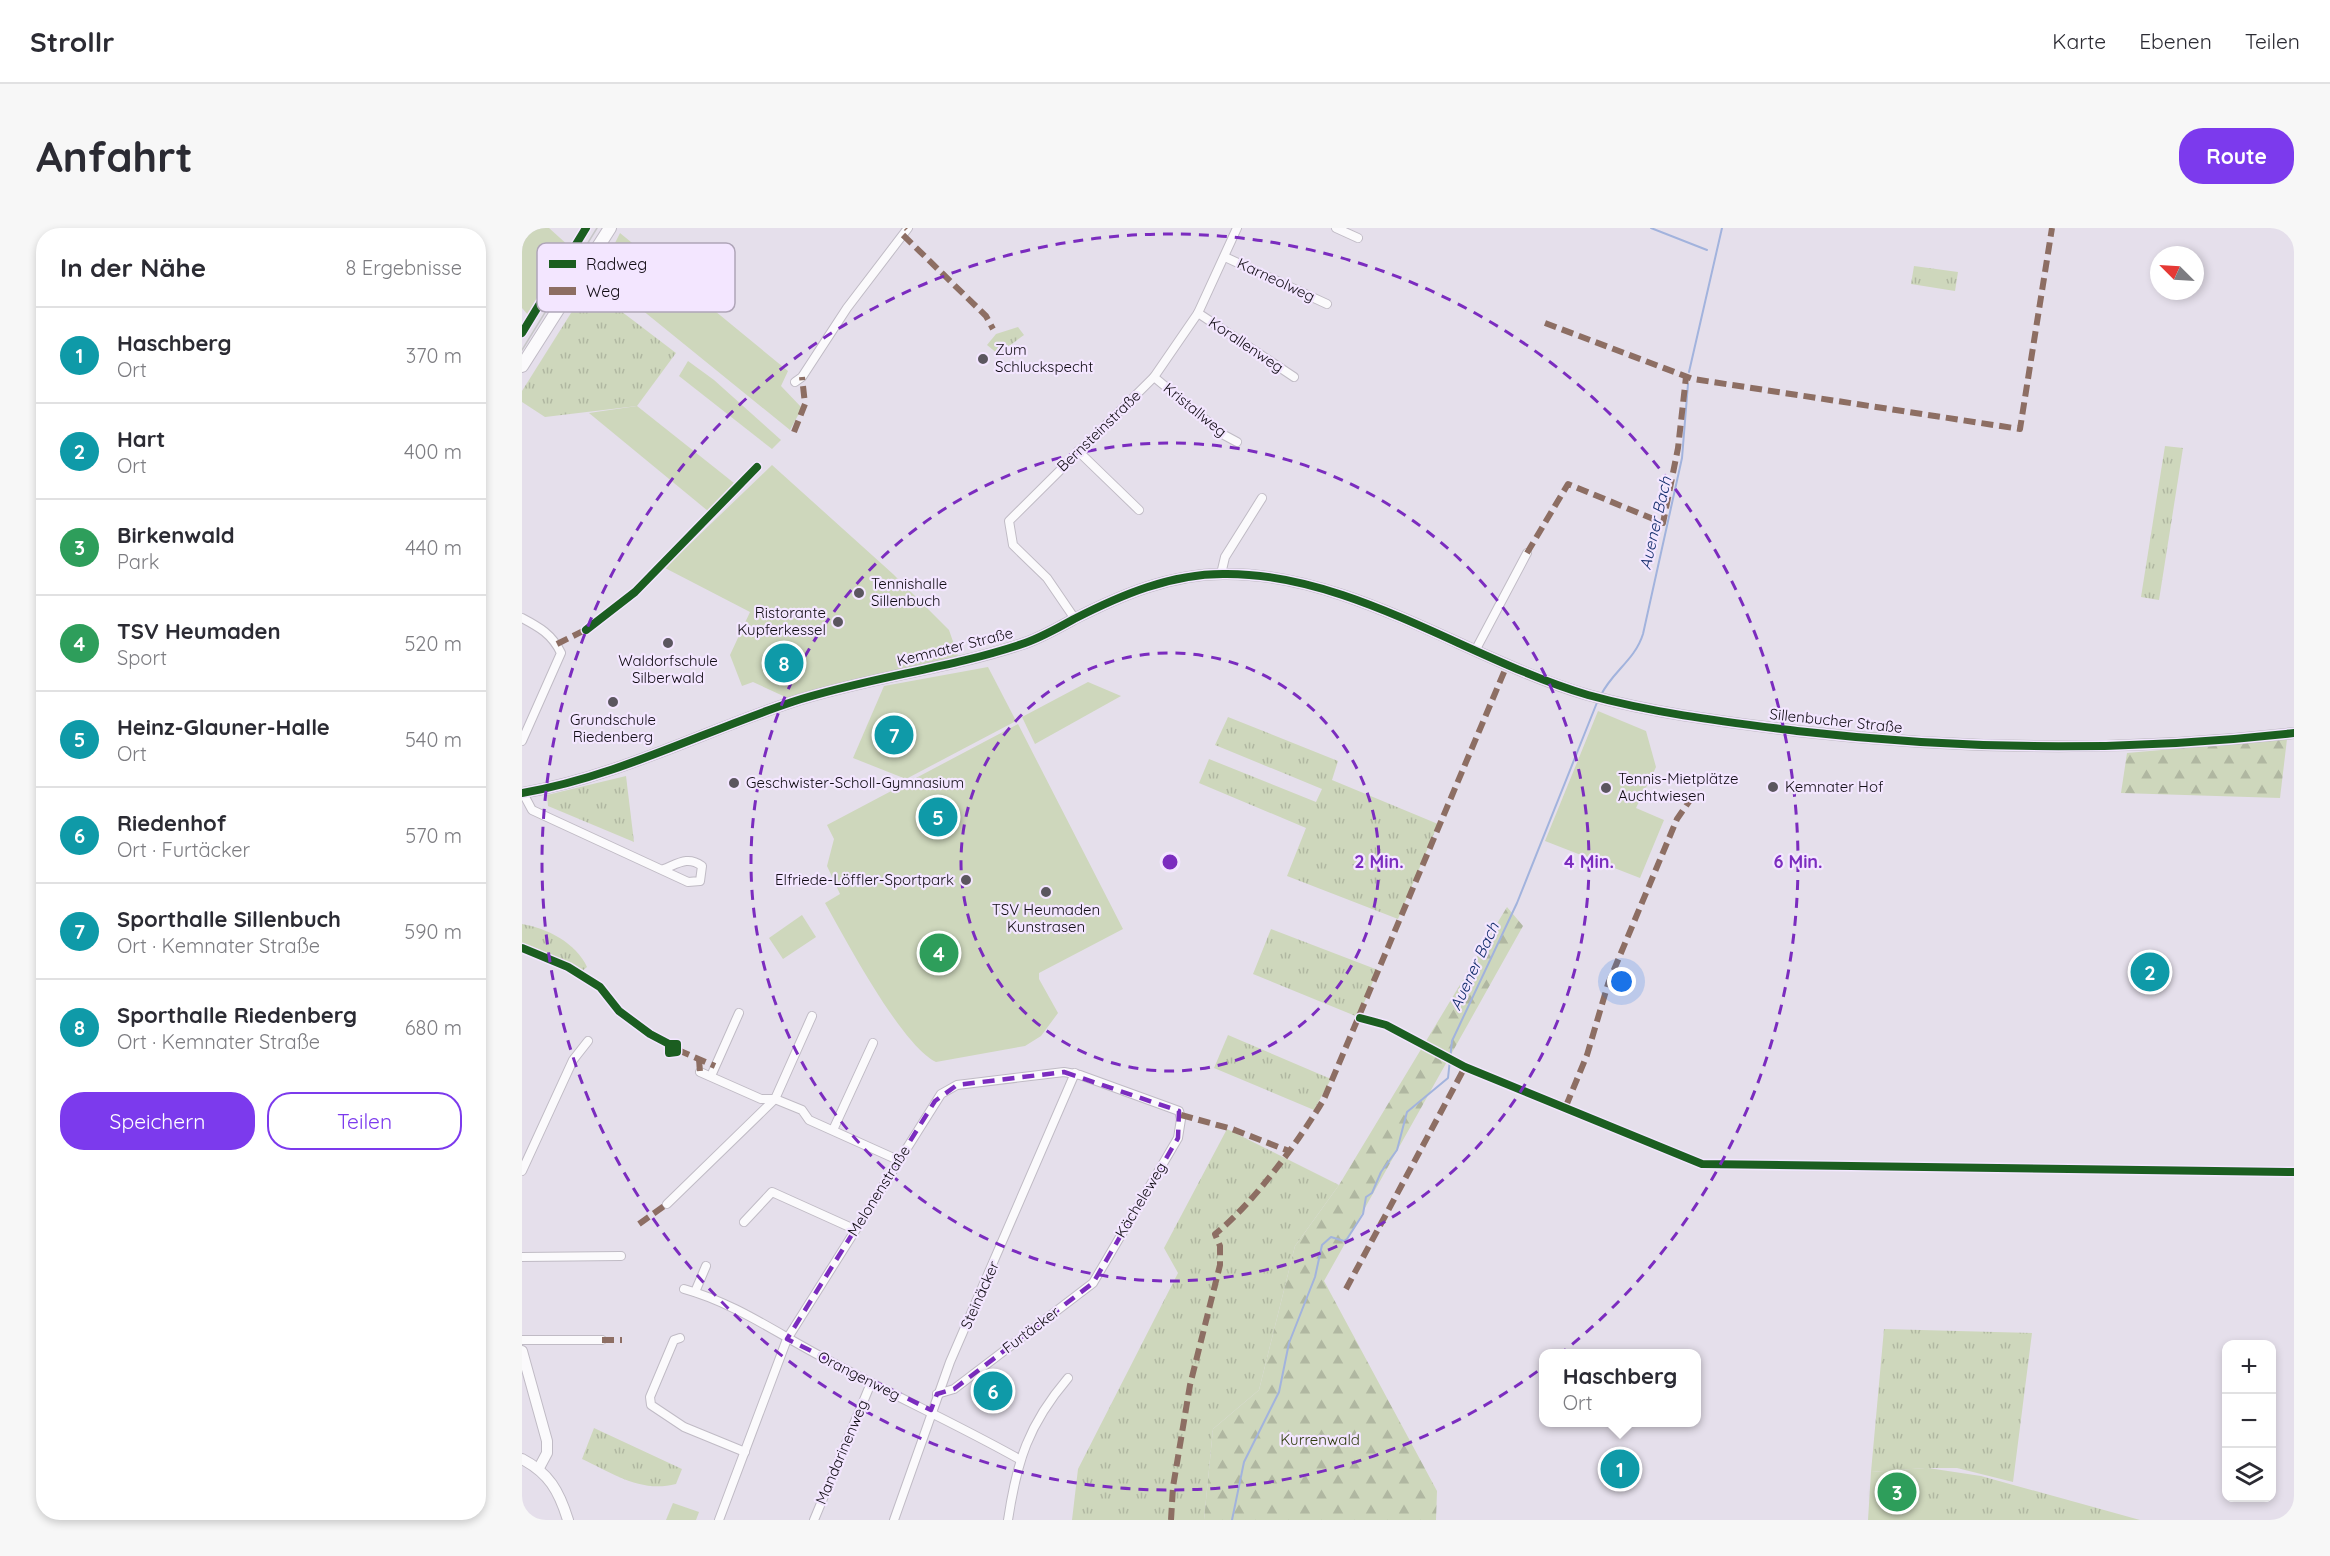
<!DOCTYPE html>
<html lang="de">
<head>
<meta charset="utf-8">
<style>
	:root { --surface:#fff; --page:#f7f7f7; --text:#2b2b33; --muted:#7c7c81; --line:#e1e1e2; --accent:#7c3aed }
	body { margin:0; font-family:Quicksand,sans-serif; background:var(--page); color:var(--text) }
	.controls { position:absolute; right:18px; bottom:18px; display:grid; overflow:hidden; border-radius:12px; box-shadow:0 3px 9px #0003 }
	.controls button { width:54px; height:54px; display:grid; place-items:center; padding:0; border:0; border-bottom:2px solid var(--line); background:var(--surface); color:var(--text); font:30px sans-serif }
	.compass { position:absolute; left:1628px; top:18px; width:54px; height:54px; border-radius:50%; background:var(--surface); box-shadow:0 3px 9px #0003; rotate:294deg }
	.you { position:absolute; left:1100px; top:754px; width:21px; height:21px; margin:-15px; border:4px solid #fff; border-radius:50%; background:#1a73e8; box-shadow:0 0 0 9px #1a73e833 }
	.badge { display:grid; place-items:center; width:39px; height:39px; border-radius:50%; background:var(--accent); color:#fff; font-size:20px; font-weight:700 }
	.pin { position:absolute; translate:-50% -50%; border:3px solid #fff; box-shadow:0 2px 6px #0006 }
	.popup { position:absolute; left:1017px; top:1121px; width:162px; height:78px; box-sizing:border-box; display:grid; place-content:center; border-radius:12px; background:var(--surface); filter:drop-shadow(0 2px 4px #0005); font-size:20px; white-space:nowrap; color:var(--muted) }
	.popup b { font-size:22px; color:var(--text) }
	.popup::after { content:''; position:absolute; left:50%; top:100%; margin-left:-12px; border:12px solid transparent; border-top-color:var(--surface) }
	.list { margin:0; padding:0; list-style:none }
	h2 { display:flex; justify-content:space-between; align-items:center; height:78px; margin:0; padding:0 24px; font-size:26px }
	h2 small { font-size:20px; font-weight:400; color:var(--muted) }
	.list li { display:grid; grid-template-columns:39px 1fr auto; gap:18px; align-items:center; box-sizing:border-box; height:96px; padding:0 24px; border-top:2px solid var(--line) }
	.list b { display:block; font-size:22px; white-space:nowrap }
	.list p { margin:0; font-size:20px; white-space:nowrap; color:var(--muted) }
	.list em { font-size:20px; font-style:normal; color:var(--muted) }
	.actions { display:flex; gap:12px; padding:18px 24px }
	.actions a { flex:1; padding:14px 0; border:2px solid var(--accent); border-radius:24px; text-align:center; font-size:21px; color:var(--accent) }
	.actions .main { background:var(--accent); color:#fff }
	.icon { flex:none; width:33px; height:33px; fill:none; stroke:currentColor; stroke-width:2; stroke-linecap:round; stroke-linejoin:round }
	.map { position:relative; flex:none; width:1772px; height:1292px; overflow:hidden; border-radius:24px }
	header { display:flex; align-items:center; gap:36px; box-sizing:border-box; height:84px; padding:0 30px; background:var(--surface); border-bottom:2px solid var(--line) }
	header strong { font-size:28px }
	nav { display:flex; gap:33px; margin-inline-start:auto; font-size:21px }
	.intro { display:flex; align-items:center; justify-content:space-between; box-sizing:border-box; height:144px; padding:0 36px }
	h1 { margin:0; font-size:42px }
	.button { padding:15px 27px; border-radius:24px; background:var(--accent); color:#fff; font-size:21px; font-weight:700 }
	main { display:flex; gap:36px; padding:0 36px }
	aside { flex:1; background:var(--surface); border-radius:24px; box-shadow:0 3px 9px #0003 }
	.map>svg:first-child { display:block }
	.grass { fill:url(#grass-tufts) }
	.forest { fill:url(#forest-firs) }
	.garden { fill:#ced7bc }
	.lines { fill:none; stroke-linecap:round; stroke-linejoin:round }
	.stream { stroke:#a2b3dd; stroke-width:2 }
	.minor-casing { stroke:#c0bbc5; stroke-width:10 }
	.tertiary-casing { stroke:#c0bbc5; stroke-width:12 }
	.secondary-casing { stroke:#c0bbc5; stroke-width:14 }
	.minor { stroke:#fbfafc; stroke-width:8 }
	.tertiary { stroke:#fbfafc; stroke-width:10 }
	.secondary { stroke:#fbfafc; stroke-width:12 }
	.tram { stroke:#c7c6c8; stroke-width:1.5 }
	.quiet { stroke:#8d6e63; stroke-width:6; stroke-dasharray:12 6; stroke-linecap:butt }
	.cycleway-casing { stroke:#f3e6ff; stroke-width:11 }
	.cycleway { stroke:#1b5e20; stroke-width:8 }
	.marked { fill:none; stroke:#7b2cbf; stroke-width:4.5; stroke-dasharray:12 8; stroke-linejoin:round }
	.ring { fill:none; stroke:#7b2cbf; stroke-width:3; stroke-dasharray:10 8 }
	.poi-dot { fill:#5b565f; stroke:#f3e6ff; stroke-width:2 }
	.labels { text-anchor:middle; stroke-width:4.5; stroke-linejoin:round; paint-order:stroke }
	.street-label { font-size:15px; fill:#110c14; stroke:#f3e6ff }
	.poi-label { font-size:15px; fill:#110c14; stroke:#f3e6ff; text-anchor:start }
	.park-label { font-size:15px; fill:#2f3c0e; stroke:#f3e6ff }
	.water-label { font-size:16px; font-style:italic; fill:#142e6d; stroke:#f3e6ff }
	.key { fill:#f3e6ff; stroke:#afa5b8; stroke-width:1.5 }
	.key-label { font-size:16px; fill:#110c14 }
	.centre { fill:#7b2cbf; stroke:#f3e6ff; stroke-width:3 }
	.ring-label { font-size:18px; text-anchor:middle; font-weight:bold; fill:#7b2cbf; stroke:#f3e6ff; stroke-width:4.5; stroke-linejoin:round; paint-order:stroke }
</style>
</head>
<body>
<header>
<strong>Strollr</strong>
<nav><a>Karte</a><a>Ebenen</a><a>Teilen</a></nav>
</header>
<div class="intro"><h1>Anfahrt</h1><a class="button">Route</a></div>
<main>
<aside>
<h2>In der Nähe<small>8 Ergebnisse</small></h2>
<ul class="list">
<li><span class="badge" style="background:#0f9aa8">1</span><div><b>Haschberg</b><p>Ort</p></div><em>370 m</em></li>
<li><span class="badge" style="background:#0f9aa8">2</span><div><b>Hart</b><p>Ort</p></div><em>400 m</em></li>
<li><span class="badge" style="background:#2e9e5b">3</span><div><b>Birkenwald</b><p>Park</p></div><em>440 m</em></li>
<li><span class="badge" style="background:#2e9e5b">4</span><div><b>TSV Heumaden</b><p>Sport</p></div><em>520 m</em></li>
<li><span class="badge" style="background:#0f9aa8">5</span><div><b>Heinz-Glauner-Halle</b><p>Ort</p></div><em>540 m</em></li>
<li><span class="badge" style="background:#0f9aa8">6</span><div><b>Riedenhof</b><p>Ort · Furtäcker</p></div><em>570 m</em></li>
<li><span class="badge" style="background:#0f9aa8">7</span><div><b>Sporthalle Sillenbuch</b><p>Ort · Kemnater Straße</p></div><em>590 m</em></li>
<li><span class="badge" style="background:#0f9aa8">8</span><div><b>Sporthalle Riedenberg</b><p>Ort · Kemnater Straße</p></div><em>680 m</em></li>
</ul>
<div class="actions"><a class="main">Speichern</a><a>Teilen</a></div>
</aside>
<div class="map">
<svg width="1772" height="1292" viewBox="0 0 1772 1292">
	<defs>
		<pattern id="grass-tufts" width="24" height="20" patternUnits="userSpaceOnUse" patternTransform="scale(1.5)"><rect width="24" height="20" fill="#ced7bc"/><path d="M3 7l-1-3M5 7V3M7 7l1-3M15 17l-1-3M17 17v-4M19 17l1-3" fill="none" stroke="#b0b7a1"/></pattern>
		<pattern id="forest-firs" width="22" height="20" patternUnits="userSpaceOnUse" patternTransform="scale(1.5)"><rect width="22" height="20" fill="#ced7bc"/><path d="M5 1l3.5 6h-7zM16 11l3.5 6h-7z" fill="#b0b7a1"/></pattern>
	</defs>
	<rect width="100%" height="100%" fill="#e5dfeb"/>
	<g class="grass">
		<polygon points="1392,38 1436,44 1433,63 1389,56"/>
		<polygon points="66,58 154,125 115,178 23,189 0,174 0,163"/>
		<polygon points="496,99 502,107 476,126 465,117 474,106"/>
		<polygon points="1643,218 1661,220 1637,372 1619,369"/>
		<polygon points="706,489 816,533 810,552 916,596 876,691 765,648 784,600 677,555 687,531 794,574 800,561 693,517"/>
		<polygon points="104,548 112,614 26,578 25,567"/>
		<path d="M0 696C25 700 54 715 65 739L59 744 0 717Z"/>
		<polygon points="749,701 856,742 836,789 731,746"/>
		<polygon points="706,807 809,851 792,882 692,840"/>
		<polygon points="705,901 817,957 773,1018 737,1162 691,1201 682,1292 550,1292 556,1241 656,1045 642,1020"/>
		<polygon points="1362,1101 1510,1105 1491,1254 1435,1240 1406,1240 1459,1248 1618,1292 1403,1292 1403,1240 1349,1244"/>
		<path d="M72 1200 160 1241 154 1256C119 1265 92 1246 60 1231Z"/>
	</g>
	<g class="forest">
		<polygon points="1765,511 1758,570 1599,565 1605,525"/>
		<polygon points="985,679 1001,698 802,1053 915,1263 914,1292 682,1292 691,1201 737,1162 773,1018 817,957"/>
	</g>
	<g class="garden">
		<polygon points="0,0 27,0 48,19 7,88 0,80"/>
		<polygon points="98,5 266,143 259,158 280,180 268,202 77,47"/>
		<polygon points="166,133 192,152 259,212 250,221 157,148"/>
		<polygon points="115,178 212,255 186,283 67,185"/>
		<polygon points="250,237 371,346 427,402 436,428 270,472 231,454 220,458 208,427 228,384 143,340"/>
		<polygon points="466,439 494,493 384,551 331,530 362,458"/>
		<polygon points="566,454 599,468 513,516 500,489"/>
		<polygon points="1076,483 1124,503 1134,539 1114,580 1142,592 1118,650 1023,613"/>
		<path d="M496 496 601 701 517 745V751L536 785 519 808 503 818 414 834C379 817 324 712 303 675L318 666 305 638 312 611 305 597Z"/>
		<polygon points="280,687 294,709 261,731 247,710"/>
		<polygon points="1403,1240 1403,1292 1346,1292 1349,1244"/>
		<polygon points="151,1275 177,1284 174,1292 144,1292"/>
	</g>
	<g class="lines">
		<g class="stream">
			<polyline points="1129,0 1185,22"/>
			<polyline points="1167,144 1200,0"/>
			<path d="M1079 467C1090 444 1113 432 1121 406L1160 230 1166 156"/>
			<polyline points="710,1292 722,1234 757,1164 767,1115 793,1049 800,1017 809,1009 822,1013 825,1011 841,986 844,969 850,965 859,944 875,922 885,884 926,850 930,813 995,675 1076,472"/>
		</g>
		<defs>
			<g id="minor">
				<polyline points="814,0 836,10"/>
				<polyline points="703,29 805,76"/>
				<polyline points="676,85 772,149"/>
				<polyline points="632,149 702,207 715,214"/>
				<polyline points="273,154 280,149 325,80 386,0"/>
				<polyline points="556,223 617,282"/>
				<polyline points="699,346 703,329 740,270"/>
				<path d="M0 390C17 399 30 406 39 425L0 513"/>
				<polyline points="553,391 525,350 491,317 487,293 632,149 676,85 715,0"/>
				<polyline points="953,423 1005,325"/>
				<path d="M1 565 10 582 166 654 178 653 180 638C166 628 157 635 142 641"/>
				<polyline points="178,844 239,871 253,871 280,882 287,892 376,932"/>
				<polyline points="189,848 217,785"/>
				<polyline points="311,902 351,815"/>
				<polyline points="0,943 51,832 66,813"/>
				<polyline points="145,976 253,871 290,788"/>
				<polyline points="222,994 250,964 332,1001"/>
				<polyline points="0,1029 99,1028"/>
				<path d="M162 1061C213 1075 256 1106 302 1130 366 1165 433 1195 497 1231"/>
				<polyline points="173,1064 184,1038"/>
				<polyline points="158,1110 152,1112 128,1169 129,1177 162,1199 223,1224"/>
				<polyline points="0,1112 80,1112"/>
				<polyline points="197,1292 265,1111 419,866 435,857 542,844 558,847 657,883 659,891 656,910 571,1055 432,1161 415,1166"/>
				<polyline points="292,1292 349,1155"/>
				<polyline points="372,1292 428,1134 553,845"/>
				<path d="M486 1292C495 1233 506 1197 546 1150"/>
			</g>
			<g id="tertiary">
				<path d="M0 565C94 549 180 504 270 474 347 449 427 441 503 415 520 409 536 400 552 391 599 367 648 346 701 346 828 344 947 432 1066 467 1135 486 1205 494 1275 503 1441 522 1606 524 1772 505"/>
				<polyline points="0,1123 25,1213 25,1225 17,1240"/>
				<path d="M0 1231C27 1245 37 1263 46 1292"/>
			</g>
			<polyline id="secondary" points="0,138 88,0"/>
		</defs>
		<use href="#minor" class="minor-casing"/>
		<use href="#tertiary" class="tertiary-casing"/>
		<use href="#secondary" class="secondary-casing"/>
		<use href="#minor" class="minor"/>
		<use href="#tertiary" class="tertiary"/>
		<use href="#secondary" class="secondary"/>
		<polyline class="tram" points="0,122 75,0"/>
		<g class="quiet">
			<polyline points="384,0 385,1"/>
			<polyline points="381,7 464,88 471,101"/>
			<polyline points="1023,95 1171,151 1498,201 1530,0"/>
			<polyline points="272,204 283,176 280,149"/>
			<polyline points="1005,325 1046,256 1141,295 1156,220 1164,149"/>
			<polyline points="35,416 69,399"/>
			<polyline points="156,822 193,838"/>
			<polyline points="177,831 178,844"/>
			<polyline points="1044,878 1065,827 1086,756 1155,591 1171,568"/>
			<polyline points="659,887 710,901 767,923"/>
			<polyline points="117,996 145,976"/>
			<polyline points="824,1061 943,839"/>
			<polyline points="80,1112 100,1112"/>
			<path d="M649 1292 651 1259 668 1157 698 1037V1018L693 1006C731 976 777 913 802 871L985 437"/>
		</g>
		<defs>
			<g id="cycleway">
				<polyline points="0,105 64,0"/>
				<polyline points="64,402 113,364 235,239"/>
				<path d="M0 565C94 549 180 504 270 474 347 449 427 441 503 415 520 409 536 400 552 391 599 367 648 346 701 346 828 344 947 432 1066 467 1135 486 1205 494 1275 503 1441 522 1606 524 1772 505"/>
				<polyline points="0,720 46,739 78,759 97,783 128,806 147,816 155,816 155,824 147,825 147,816"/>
				<polyline points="838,790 864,797 943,839 1180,936 1772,944"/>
			</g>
		</defs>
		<use href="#cycleway" class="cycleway-casing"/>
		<use href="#cycleway" class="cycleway"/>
	</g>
	<path class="marked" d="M542 844 657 883 656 910 571 1055 432 1161 415 1166 409 1182 265 1111 413 873 435 857Z"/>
	<g class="ring">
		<circle cx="648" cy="634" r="209"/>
		<circle cx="648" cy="634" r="419"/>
		<circle cx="648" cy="634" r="628"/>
	</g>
	<g class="poi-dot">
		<circle cx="461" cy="131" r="6"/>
		<circle cx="337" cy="365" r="6"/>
		<circle cx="316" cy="394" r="6"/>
		<circle cx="146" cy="415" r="6"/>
		<circle cx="91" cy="474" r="6"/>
		<circle cx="212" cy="555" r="6"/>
		<circle cx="1251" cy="559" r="6"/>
		<circle cx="1084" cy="560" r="6"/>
		<circle cx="444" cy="652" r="6"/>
		<circle cx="524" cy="664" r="6"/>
	</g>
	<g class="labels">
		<g class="street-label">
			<text transform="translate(754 52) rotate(25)" y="5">Karneolweg</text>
			<text transform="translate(724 117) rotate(34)" y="5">Korallenweg</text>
			<text transform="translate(673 182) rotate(39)" y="5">Kristallweg</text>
			<text transform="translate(577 203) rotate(-44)" y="5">Bernsteinstraße</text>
			<text transform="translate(433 419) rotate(-14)" y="5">Kemnater Straße</text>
			<text transform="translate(1314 493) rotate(6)" y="5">Sillenbucher Straße</text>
			<text transform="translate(357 963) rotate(-58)" y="5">Melonenstraße</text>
			<text transform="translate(619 972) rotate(-59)" y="5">Kächeleweg</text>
			<text transform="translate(458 1067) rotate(-66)" y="5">Steinäcker</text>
			<text transform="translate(509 1102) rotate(-37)" y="5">Furtäcker</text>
			<text transform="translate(337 1148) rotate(27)" y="5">Orangenweg</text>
			<text transform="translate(320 1224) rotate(-67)" y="5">Mandarinenweg</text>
		</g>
		<g class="poi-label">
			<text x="473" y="127">Zum<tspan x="473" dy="17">Schluckspecht</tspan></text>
			<text x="349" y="361">Tennishalle<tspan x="349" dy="17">Sillenbuch</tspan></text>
			<text x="304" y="390" text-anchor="end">Ristorante<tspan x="304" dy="17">Kupferkessel</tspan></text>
			<text x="146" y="438" text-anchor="middle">Waldorfschule<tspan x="146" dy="17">Silberwald</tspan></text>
			<text x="91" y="497" text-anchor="middle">Grundschule<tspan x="91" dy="17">Riedenberg</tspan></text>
			<text x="1096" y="556">Tennis-Mietplätze<tspan x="1096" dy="17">Auchtwiesen</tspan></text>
			<text x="224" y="560">Geschwister-Scholl-Gymnasium</text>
			<text x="1263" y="564">Kemnater Hof</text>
			<text x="432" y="657" text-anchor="end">Elfriede-Löffler-Sportpark</text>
			<text x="524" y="687" text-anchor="middle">TSV Heumaden<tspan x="524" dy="17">Kunstrasen</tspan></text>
		</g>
		<g class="park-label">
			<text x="798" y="1217">Kurrenwald</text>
		</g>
		<g class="water-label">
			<text transform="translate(1133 295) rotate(-77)" y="6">Auener Bach</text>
			<text transform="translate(952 738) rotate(-65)" y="6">Auener Bach</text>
		</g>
	</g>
	<rect x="15" y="15" width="198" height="69" rx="9" class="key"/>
	<rect x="27" y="32" width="27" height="8" fill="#1b5e20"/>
	<rect x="27" y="59" width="27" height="8" fill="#8d6e63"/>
	<g class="key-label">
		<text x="64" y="42">Radweg</text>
		<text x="64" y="69">Weg</text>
	</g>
	<circle cx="648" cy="634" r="9" class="centre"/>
	<g class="ring-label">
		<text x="857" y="640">2 Min.</text>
		<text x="1067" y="640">4 Min.</text>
		<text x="1276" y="640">6 Min.</text>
	</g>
</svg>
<div class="controls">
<button>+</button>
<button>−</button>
<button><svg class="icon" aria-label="layers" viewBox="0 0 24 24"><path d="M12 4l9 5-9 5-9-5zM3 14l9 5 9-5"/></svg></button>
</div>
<svg class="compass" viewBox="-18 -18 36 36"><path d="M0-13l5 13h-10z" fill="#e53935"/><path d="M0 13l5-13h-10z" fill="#7c7c81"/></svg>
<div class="you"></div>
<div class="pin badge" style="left:1098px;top:1241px;background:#0f9aa8">1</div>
<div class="popup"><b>Haschberg</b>Ort</div>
<div class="pin badge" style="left:1628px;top:744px;background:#0f9aa8">2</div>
<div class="pin badge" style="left:1375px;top:1264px;background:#2e9e5b">3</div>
<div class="pin badge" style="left:417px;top:725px;background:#2e9e5b">4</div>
<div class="pin badge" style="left:416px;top:589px;background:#0f9aa8">5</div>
<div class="pin badge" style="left:471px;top:1163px;background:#0f9aa8">6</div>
<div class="pin badge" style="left:372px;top:507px;background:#0f9aa8">7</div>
<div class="pin badge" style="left:262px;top:435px;background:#0f9aa8">8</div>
</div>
</main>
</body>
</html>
